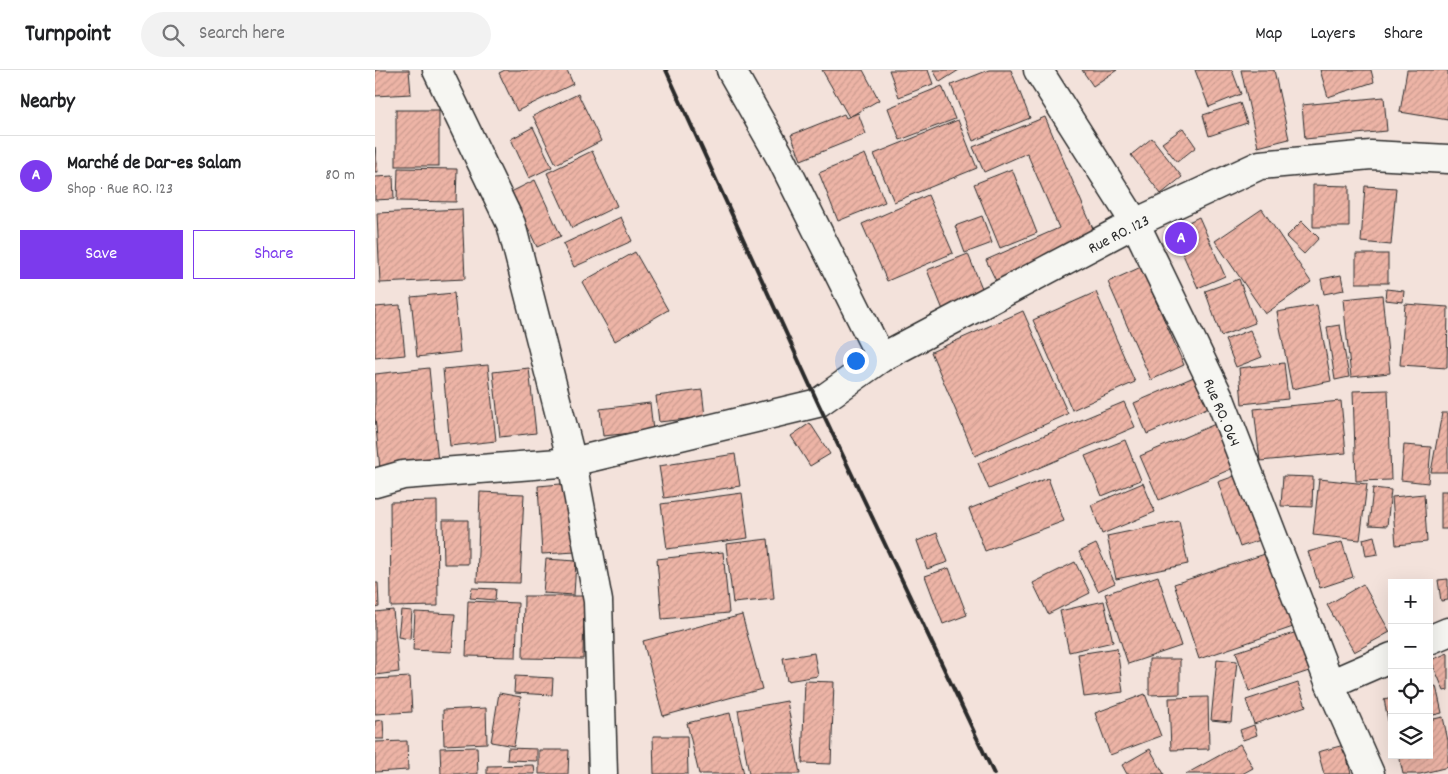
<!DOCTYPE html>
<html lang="en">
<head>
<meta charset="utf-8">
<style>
	:root { --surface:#fff; --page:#f2f2f2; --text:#202124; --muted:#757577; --line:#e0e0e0; --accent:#7c3aed }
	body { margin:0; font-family:Dekko,sans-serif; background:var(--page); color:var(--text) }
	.controls { position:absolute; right:15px; bottom:15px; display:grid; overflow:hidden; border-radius:0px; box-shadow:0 5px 20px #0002 }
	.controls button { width:45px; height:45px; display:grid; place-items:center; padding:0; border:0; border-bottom:1px solid var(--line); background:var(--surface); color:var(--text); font:25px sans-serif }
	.you { position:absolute; left:480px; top:290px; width:18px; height:18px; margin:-12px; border:4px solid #fff; border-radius:50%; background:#1a73e8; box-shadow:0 0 0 8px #1a73e833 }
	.badge { display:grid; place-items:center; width:32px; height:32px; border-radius:50%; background:var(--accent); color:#fff; font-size:16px; font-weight:700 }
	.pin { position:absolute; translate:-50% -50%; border:2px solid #fff; box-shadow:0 1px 5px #0006 }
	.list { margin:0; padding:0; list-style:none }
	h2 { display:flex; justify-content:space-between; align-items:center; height:65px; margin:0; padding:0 20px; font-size:21px }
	h2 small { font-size:16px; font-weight:400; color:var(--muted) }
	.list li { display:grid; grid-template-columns:32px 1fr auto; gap:15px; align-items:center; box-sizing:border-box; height:80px; padding:0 20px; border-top:1px solid var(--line) }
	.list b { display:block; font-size:19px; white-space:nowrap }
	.list p { margin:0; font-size:16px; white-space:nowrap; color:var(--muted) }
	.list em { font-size:16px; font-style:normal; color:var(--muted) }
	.actions { display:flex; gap:10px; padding:15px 20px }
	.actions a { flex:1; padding:11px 0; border:1px solid var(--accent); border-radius:0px; text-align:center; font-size:18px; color:var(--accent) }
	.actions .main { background:var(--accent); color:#fff }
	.icon { flex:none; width:28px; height:28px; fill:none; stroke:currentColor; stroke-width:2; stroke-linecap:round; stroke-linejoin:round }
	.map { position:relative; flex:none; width:1073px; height:704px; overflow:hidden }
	header { display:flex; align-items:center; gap:30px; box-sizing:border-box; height:70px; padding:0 25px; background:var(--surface); border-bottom:1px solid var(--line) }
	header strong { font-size:24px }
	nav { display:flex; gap:28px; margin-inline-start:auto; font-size:18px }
	.search { width:350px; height:45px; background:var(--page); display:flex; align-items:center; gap:12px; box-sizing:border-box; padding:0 18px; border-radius:28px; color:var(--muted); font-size:19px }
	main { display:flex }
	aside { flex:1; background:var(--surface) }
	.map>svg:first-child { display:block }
	.building { fill:url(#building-hatch); stroke:#2b2b2b }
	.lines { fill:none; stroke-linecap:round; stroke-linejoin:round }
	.minor-casing { stroke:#2b2b2b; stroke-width:31 }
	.minor { stroke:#f6f6f2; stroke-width:28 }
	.rail { stroke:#2b2b2b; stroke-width:4 }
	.labels { text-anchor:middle; stroke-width:5; stroke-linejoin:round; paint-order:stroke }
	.street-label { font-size:16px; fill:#2b2b2b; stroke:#f6f6f2 }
</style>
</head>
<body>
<header>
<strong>Turnpoint</strong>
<div class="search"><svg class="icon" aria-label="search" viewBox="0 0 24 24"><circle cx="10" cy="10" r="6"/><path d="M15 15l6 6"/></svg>Search here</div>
<nav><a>Map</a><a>Layers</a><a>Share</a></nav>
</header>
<main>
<aside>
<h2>Nearby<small></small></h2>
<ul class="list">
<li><span class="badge">A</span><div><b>Marché de Dar-es Salam</b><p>Shop · Rue RO. 123</p></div><em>80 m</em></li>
</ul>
<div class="actions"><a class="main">Save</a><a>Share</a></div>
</aside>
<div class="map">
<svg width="1073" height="704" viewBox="0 0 1073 704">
	<defs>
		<pattern id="building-hatch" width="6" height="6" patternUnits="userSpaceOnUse" patternTransform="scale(1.25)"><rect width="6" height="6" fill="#edb4a6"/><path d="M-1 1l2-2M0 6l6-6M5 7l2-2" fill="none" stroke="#cb9b8f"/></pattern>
	</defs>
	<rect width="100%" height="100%" fill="#f3e2db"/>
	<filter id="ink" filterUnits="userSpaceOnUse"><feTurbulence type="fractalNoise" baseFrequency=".02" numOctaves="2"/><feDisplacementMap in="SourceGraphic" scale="10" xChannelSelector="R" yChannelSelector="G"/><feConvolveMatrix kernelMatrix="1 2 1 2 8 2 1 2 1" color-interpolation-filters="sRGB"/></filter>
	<g filter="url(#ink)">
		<g class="building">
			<polygon points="0,0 34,0 36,24 0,26"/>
			<polygon points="130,0 192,0 198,14 142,41 124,3"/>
			<polygon points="447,0 488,0 504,30 474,47"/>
			<polygon points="514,0 553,0 558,14 524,27"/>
			<polygon points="558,0 584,0 565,12"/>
			<polygon points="614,0 636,0 655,48 598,71 576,15"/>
			<polygon points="707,0 742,0 718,16"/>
			<polygon points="820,0 857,0 866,24 834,37"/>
			<polygon points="866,0 899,0 914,69 883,77"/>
			<polygon points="945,0 996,0 999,12 953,27"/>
			<polygon points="1032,0 1073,0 1073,50 1025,42"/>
			<polygon points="567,16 580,49 525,70 513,38"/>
			<polygon points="203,24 226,71 181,94 158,46"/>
			<polygon points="1009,27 1012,61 930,69 927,35"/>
			<polygon points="865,33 872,53 834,66 828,45"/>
			<rect x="21" y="40" width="43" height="56"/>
			<polygon points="483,43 491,64 426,90 416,65 469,44 471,48"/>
			<polygon points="670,47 722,168 621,211 611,190 684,158 652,83 609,102 598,77"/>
			<polygon points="583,50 602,98 519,132 499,84"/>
			<polygon points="158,57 177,97 154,108 136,69"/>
			<polygon points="808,58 821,77 802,92 787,73"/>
			<polygon points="777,68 807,107 786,124 756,85"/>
			<polygon points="0,77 3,102 0,102"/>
			<polygon points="217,81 242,136 197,158 172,103"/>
			<polygon points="490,84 510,132 463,151 444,103"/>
			<polygon points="23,98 82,99 81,132 22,131"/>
			<polygon points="637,99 662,163 625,178 599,114"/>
			<polygon points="18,106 19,129 0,130 0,107"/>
			<polygon points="160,110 186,166 162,177 136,122"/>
			<polygon points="938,115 974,116 974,157 938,157"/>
			<polygon points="990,116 1021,118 1016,175 986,172"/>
			<polygon points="553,125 578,183 512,211 487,154"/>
			<polygon points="87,139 90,209 5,213 2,143"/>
			<polygon points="887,139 936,212 890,244 840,171"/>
			<polygon points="607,146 617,173 590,183 580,156"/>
			<polygon points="246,147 257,171 199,197 188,174"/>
			<polygon points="824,147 850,206 823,218 797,160"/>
			<polygon points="927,151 944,168 929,184 911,167"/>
			<polygon points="260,182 293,240 240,271 207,212"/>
			<polygon points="593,184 609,223 568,240 552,200"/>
			<rect x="981" y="184" width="32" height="29"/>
			<polygon points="766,197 809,295 776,310 733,212"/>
			<polygon points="966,205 969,220 949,224 946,209"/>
			<polygon points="864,209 880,253 846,266 830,221"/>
			<polygon points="1011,219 1029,221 1028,232 1010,230"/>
			<polygon points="721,222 760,312 697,340 658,250"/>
			<polygon points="79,223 85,282 42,287 36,227"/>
			<polygon points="1007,225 1015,303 976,307 968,229"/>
			<polygon points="1030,234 1073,237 1072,298 1025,295"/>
			<polygon points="25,235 30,285 0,288 0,237"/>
			<polygon points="942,235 956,311 917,319 902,242"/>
			<polygon points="648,241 693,344 600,386 556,282"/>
			<polygon points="965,255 974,307 960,310 952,257"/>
			<polygon points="875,260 887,287 861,297 850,270"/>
			<polygon points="909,293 913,329 867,334 864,298"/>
			<polygon points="113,295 121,371 75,376 68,299"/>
			<polygon points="54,298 63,393 5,399 0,347 0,304"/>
			<polygon points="154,298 161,363 125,367 118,302"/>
			<polygon points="821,306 834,337 772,364 759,333"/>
			<polygon points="327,320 330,347 284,352 281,326"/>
			<polygon points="1013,320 1016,410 981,411 978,321"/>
			<polygon points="966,331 971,383 885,391 879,339"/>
			<polygon points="749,332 760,357 614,419 603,393"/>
			<polygon points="275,333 278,361 228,366 225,339"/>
			<polygon points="1067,343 1073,343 1073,402 1056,402"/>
			<polygon points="845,352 863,396 784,430 765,386"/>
			<polygon points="435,353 455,384 435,396 416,366"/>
			<polygon points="750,370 766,410 727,426 710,386"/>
			<polygon points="1029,375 1056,377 1053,413 1026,410"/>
			<polygon points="360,384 365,416 289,428 284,396"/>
			<polygon points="868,403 891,468 865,477 843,412"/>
			<polygon points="908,406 938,407 937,437 906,436"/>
			<polygon points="673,408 689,451 610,481 594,439"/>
			<polygon points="944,409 992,414 985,470 938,465"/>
			<polygon points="197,413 201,482 167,484 163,416"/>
			<polygon points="768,413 780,442 727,464 716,435"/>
			<polygon points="998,418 1016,420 1012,456 994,455"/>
			<rect x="1066" y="421" width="7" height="38"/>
			<polygon points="105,422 149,424 145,513 102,512"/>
			<polygon points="367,423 373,468 292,479 286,434"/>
			<polygon points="1049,424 1052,472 1021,475 1017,427"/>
			<polygon points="62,431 63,536 16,537 15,432"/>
			<polygon points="68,450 93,450 93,494 69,494"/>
			<polygon points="804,451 813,494 741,509 732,466"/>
			<polygon points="562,463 573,492 552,499 542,471"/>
			<polygon points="999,466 1003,484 991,486 988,469"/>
			<polygon points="393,469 399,529 358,533 351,474"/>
			<polygon points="967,472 978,507 945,518 933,482"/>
			<polygon points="721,474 740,513 723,521 704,482"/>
			<polygon points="348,482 354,543 287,549 282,489"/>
			<polygon points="896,482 921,556 824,589 799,514"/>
			<polygon points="171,489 201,491 199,525 168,523"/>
			<polygon points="700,492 715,523 673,544 658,513"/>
			<polygon points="574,498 592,545 568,554 550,506"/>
			<polygon points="783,506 806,576 753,594 730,524"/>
			<polygon points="1073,509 1073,530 1066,531 1063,510"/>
			<polygon points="0,513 3,513 4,537 0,538"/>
			<polygon points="988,514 1015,562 979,582 952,535"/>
			<polygon points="97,518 121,519 120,530 95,528"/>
			<polygon points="149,526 209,526 208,589 148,588"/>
			<polygon points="93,531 143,533 141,587 91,586"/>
			<polygon points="729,531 738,572 694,582 685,541"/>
			<polygon points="18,540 24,602 0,605 0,542"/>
			<polygon points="26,540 37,541 35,569 23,567"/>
			<polygon points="40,542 80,544 77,582 38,580"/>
			<polygon points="367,545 387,619 288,646 268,571"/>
			<polygon points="922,562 934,601 874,621 861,582"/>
			<polygon points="742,578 748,622 709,627 703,584"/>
			<polygon points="439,583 443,606 412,611 408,588"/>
			<polygon points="1073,583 1073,620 1069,621 1056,590"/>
			<polygon points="774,589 805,589 805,624 774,625"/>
			<polygon points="842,589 862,591 856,652 836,650"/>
			<polygon points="140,606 178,608 177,625 139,623"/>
			<polygon points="35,607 37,642 0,644 0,609"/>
			<polygon points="430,611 459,612 456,694 427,693"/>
			<polygon points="923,613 931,636 879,654 871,630"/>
			<polygon points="1061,616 1067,643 1054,646 1054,618"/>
			<polygon points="124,623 146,627 139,676 116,672"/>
			<polygon points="770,624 786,666 735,685 720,643"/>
			<polygon points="833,627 834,679 796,680 794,628"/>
			<polygon points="1017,627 1017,655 1014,656 1009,629"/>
			<polygon points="412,631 425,704 374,704 363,640"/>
			<polygon points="111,638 112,673 69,675 68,640"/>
			<polygon points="355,643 369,704 324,704 312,653"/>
			<polygon points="1068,647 1073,671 1073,697 1045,704 1028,704 1024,685 1054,685 1054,650"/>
			<polygon points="8,650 9,669 0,669 0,651"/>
			<polygon points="879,655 882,665 868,670 865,660"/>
			<polygon points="278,666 312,666 313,704 279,704"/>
			<polygon points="32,671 33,700 0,702 0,672"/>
			<polygon points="865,674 878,698 867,704 811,704"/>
			<polygon points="969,675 976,704 949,704 943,682"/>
			<polygon points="102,677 103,704 66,704 65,678"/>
			<polygon points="133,678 162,679 162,691 132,690"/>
			<polygon points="775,679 789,704 752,704 747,695"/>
			<polygon points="164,680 194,680 193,704 164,704"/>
			<polygon points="159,695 160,704 112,704 112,696"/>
		</g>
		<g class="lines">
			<defs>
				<g id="minor">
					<polyline points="62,0 136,154 197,392 223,531 228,704"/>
					<polyline points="356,0 407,90 506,288"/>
					<polyline points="663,0 760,153 845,329 955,614 995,704"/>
					<polyline points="0,413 28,405 197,392 443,333 506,288 760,153 885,95 996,85 1073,89"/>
					<polyline points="1054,570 1073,562"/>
					<polyline points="955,614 1017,587"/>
				</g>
			</defs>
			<use href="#minor" class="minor-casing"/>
			<use href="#minor" class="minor"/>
			<polyline class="rail" points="291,0 443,333 619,704"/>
		</g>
	</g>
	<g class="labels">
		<g class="street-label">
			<text transform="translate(743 163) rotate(-27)" y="6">Rue RO. 123</text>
			<text transform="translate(848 342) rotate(67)" y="6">Rue RO. 064</text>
		</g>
	</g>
</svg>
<div class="controls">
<button>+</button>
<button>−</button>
<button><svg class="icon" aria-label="locate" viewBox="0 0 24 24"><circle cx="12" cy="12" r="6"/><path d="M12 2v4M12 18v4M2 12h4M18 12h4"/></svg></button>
<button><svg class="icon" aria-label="layers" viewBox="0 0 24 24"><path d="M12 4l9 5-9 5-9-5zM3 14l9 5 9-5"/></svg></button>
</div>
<div class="you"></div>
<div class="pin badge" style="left:806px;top:168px">A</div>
</div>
</main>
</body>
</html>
